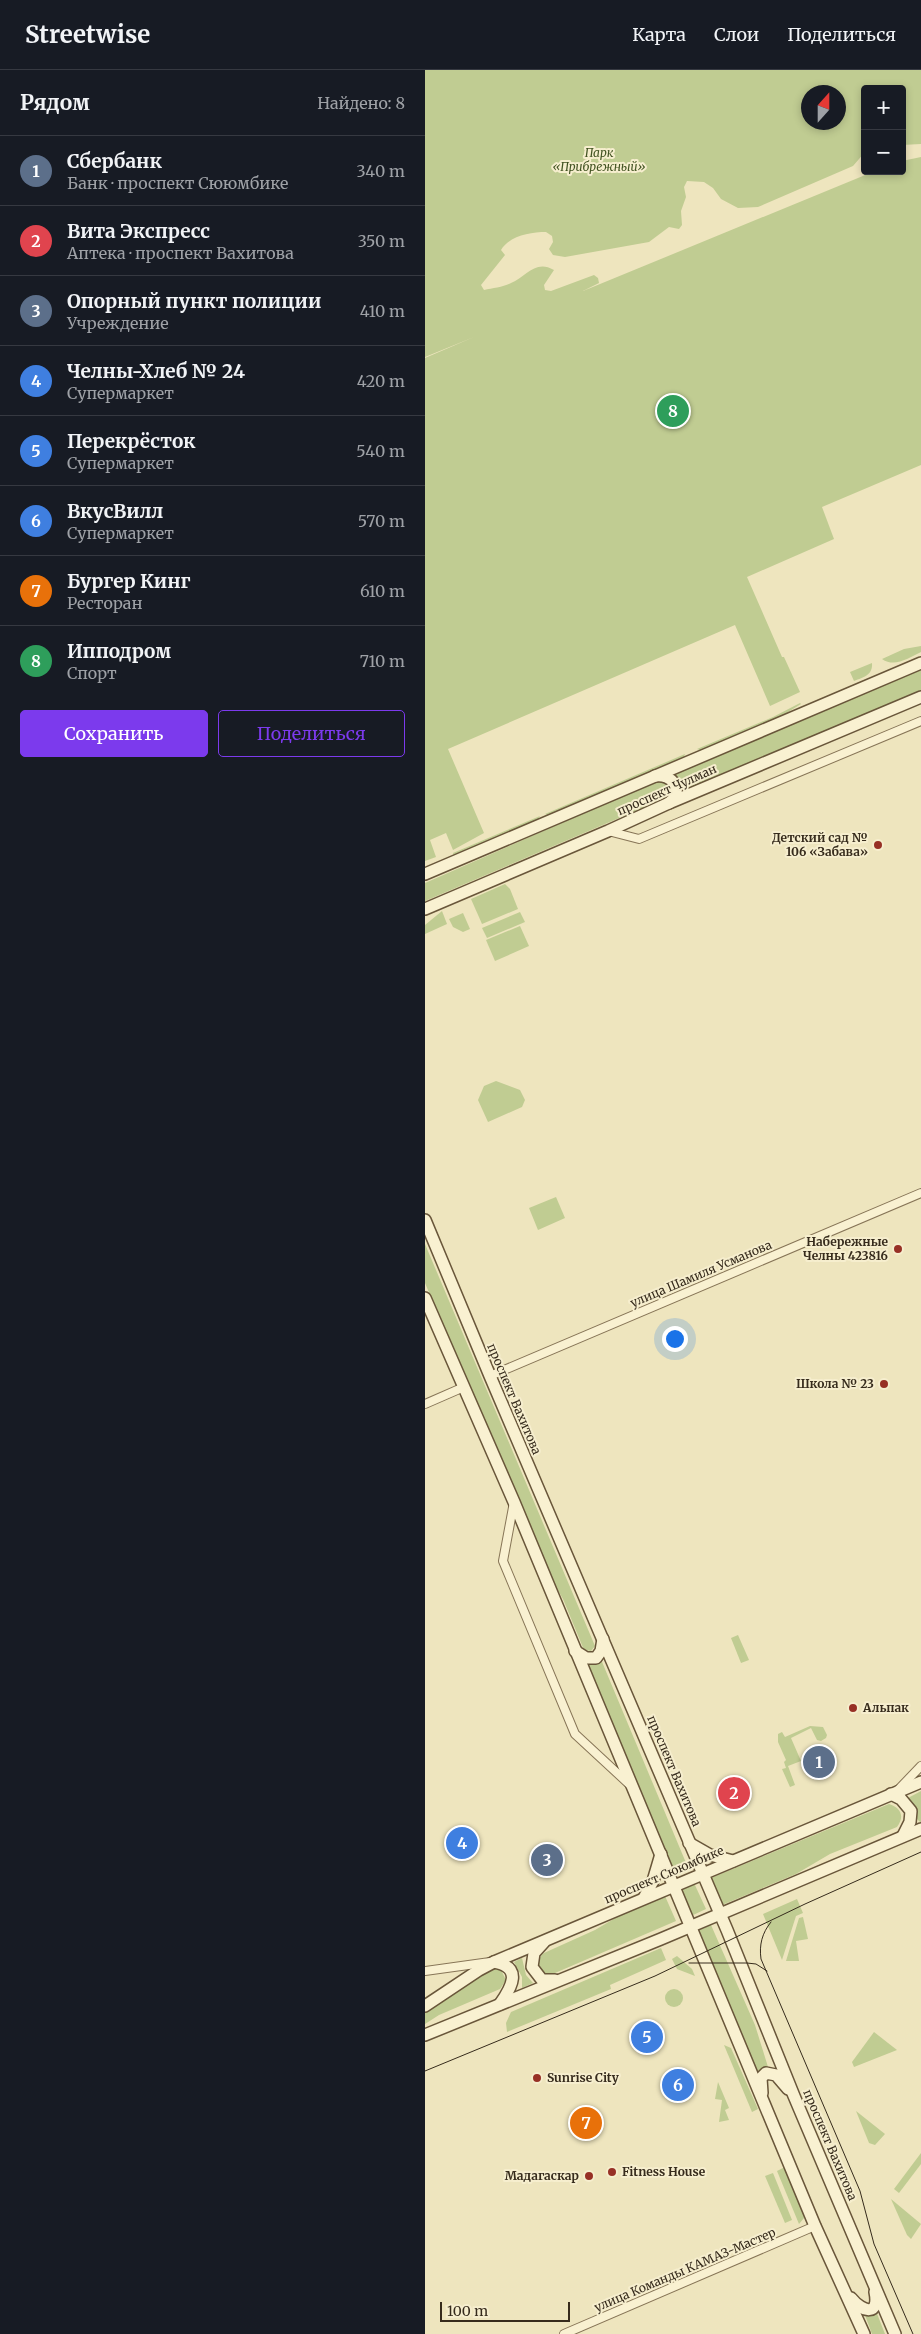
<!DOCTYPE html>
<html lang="ru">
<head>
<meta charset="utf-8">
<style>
	:root { --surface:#171b24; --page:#20242c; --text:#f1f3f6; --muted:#9ea1a6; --line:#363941; --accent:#7c3aed }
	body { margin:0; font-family:Merriweather,serif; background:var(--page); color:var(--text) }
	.controls { position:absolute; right:15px; top:15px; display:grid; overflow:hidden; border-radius:5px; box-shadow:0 2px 8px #0003 }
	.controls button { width:45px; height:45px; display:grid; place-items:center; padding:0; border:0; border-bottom:1px solid var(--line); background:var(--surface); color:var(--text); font:25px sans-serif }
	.compass { position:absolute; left:376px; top:15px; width:45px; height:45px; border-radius:50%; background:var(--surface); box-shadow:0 2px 8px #0003; rotate:21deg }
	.scale { position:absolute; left:15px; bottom:12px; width:130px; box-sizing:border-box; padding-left:5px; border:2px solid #362b1c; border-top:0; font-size:14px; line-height:18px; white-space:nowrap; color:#362b1c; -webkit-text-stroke:4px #f6eece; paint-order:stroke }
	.you { position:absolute; left:249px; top:1268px; width:18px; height:18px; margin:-12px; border:4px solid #fff; border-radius:50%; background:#1a73e8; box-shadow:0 0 0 8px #1a73e833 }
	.badge { display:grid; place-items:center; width:32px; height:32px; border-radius:50%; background:var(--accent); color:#fff; font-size:16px; font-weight:700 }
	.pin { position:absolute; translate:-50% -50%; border:2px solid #fff; box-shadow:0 1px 5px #0006 }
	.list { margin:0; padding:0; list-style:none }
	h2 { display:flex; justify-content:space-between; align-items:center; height:65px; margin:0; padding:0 20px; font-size:21px }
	h2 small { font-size:16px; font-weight:400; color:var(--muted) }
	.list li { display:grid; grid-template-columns:32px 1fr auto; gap:15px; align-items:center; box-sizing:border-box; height:70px; padding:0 20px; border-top:1px solid var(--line) }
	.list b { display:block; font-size:19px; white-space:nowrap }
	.list p { margin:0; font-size:16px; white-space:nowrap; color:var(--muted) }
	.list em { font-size:16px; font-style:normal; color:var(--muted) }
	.actions { display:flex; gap:10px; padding:15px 20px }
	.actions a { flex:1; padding:11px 0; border:1px solid var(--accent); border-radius:5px; text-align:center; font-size:18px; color:var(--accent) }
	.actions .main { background:var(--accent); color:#fff }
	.map { position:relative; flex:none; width:496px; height:2264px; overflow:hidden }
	header { display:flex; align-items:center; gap:30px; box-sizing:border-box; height:70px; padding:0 25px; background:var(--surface); border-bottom:1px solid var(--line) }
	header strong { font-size:24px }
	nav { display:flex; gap:28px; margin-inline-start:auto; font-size:18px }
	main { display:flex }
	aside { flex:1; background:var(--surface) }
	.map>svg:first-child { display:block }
	.green { fill:#c0cc92; fill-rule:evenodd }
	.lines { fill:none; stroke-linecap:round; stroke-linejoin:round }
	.street-casing { stroke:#877557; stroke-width:10 }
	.secondary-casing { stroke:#69563a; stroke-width:14 }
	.street { stroke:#f9f1d1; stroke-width:8 }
	.secondary { stroke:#f9f1d1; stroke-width:11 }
	.tram { stroke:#362b1c; stroke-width:1 }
	.poi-dot { fill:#973025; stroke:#f6eece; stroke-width:2 }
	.labels { text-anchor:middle; stroke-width:4; stroke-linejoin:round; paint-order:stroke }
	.park-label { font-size:12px; font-style:italic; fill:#425322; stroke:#f6eece }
	.street-label { font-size:12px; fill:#362b1c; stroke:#f6eece }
	.poi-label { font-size:12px; font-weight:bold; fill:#362b1c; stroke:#f6eece; text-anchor:end }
</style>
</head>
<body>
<header>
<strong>Streetwise</strong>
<nav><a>Карта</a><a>Слои</a><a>Поделиться</a></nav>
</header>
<main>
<aside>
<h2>Рядом<small>Найдено: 8</small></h2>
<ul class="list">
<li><span class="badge" style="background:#5c6f8a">1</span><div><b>Сбербанк</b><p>Банк · проспект Сююмбике</p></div><em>340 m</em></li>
<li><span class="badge" style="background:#e0444e">2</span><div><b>Вита Экспресс</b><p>Аптека · проспект Вахитова</p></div><em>350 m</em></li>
<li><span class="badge" style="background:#5c6f8a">3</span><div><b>Опорный пункт полиции</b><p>Учреждение</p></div><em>410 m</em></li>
<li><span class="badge" style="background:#3f7fe0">4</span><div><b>Челны-Хлеб № 24</b><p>Супермаркет</p></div><em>420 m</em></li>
<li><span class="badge" style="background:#3f7fe0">5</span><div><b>Перекрёсток</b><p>Супермаркет</p></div><em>540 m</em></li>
<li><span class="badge" style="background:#3f7fe0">6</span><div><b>ВкусВилл</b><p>Супермаркет</p></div><em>570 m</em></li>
<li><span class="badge" style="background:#e8710a">7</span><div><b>Бургер Кинг</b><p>Ресторан</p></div><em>610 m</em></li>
<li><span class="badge" style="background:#2e9e5b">8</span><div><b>Ипподром</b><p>Спорт</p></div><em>710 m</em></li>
</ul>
<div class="actions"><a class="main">Сохранить</a><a>Поделиться</a></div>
</aside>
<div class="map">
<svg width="496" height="2264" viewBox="0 0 496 2264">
	<rect width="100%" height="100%" fill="#eee5be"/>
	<g class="green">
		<path d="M0 0H496V74L477 75V19H440V82L428 96 333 137 313 138 296 129 288 118 279 112 262 111 259 117 261 127 256 141 257 155 254 159 244 157 224 172 140 187 128 185 124 179 128 172 127 166 121 162C105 162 84 166 76 180L80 185 56 215 59 220C68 218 78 217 86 213 101 207 110 189 129 200L119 215 120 220 126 221 169 205 173 208 174 213 158 221 450 101H477V91L496 87V395L397 437 409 469 322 507 357 587H359L375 622 345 636 310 555 23 679 59 763 28 780 21 763 5 770 11 787 0 791V288L49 267 0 287ZM413 22V52H383V22Z"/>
		<path d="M496 576V582C483 588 470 598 457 589L479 579Z"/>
		<path d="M447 593C448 605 439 607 429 611L425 602Z"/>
		<path d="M496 599V621L255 723C259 714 255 709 247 704Z"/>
		<polygon points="375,633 376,634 350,650 278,681 272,679 348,647"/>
		<polygon points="260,684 258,689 125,746 120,744"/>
		<polygon points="237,709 243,711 248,722 241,728 0,831 0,813"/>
		<polygon points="115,746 112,751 29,786 28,783"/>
		<polygon points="80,814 85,819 93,839 57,854 46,829"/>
		<polygon points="17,841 22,854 0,864 0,855"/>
		<polygon points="95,842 100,852 62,868 57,858"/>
		<polygon points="38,843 45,859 38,862 28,857 24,849"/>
		<polygon points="95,856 104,876 70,891 61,870"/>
		<polygon points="71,1011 95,1020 100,1030 97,1037 63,1052 53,1030 59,1016"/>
		<polygon points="131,1127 140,1148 113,1160 104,1138"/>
		<polygon points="0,1174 170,1576 166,1581 159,1580 138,1529 121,1500 0,1213"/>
		<polygon points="313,1565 324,1590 316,1593 306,1568"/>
		<polygon points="175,1587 264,1800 249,1806 160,1594 169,1594"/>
		<polygon points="385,1656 398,1657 402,1665 401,1668 396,1671 392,1670 386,1658 366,1668 376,1691 363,1696 370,1715 365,1717 357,1699 361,1698 359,1692 361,1690 353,1672 353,1664 357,1662 360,1667"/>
		<polygon points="496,1721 496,1752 495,1752 490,1747 483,1728"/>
		<path d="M464 1734C476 1738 480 1746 472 1757L405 1784 371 1804 297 1835 286 1808Z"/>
		<polygon points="269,1813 281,1839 266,1846 255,1820"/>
		<path d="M240 1826 251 1851 123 1906C112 1902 110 1890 119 1883L170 1860 204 1840Z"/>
		<polygon points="372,1829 378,1843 371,1846 357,1890 338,1844"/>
		<polygon points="378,1847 383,1869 371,1871 374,1891 361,1891 374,1848"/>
		<polygon points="286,1855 330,1955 343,1997 337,1998 333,2003 272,1861"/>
		<polygon points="236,1878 241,1890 185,1915 186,1919 82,1962 81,1953 86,1942"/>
		<polygon points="252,1886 267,1899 270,1906 252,1899 247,1889"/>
		<polygon points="97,1888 101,1905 108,1913 97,1918 97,1907 89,1892"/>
		<polygon points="67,1898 76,1900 81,1910 75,1919 14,1945 0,1954 0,1943 41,1913"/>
		<circle cx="249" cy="1928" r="9"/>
		<polygon points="449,1962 472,1980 429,1997 427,1992"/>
		<polygon points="299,1975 306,1978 333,2039 327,2042"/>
		<polygon points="293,2012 304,2038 300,2040 304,2050 294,2052 297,2030 290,2029"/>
		<polygon points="431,2041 460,2064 450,2075 444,2073"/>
		<polygon points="496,2083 496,2094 474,2123 469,2119"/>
		<polygon points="360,2097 380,2142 379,2148 374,2154 352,2101"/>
		<polygon points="348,2103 367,2150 360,2153 340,2106"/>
		<polygon points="466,2129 496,2154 486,2169 482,2165"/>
		<polygon points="451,2241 460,2264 447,2264 440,2245 444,2246"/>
	</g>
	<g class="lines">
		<defs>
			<g id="street">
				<polyline points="183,761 214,769 496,651"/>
				<polyline points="65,1306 496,1123"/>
				<polyline points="0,1334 39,1317"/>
				<polyline points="89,1432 78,1491 150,1664 204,1714"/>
				<polyline points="473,1720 496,1696"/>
				<polyline points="0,1901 65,1892"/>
				<polyline points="139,2264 390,2156"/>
			</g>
			<g id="secondary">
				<path d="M230 706C247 703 260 721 244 733"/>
				<polyline points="0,804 496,593"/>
				<polyline points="0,839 183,761 244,733 496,627"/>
				<polyline points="0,1150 65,1306 302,1860 369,2026 470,2264"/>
				<polyline points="0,1228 89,1432 390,2156 439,2264"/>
				<polyline points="150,1581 161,1588 171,1588 176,1581 178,1569"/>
				<polyline points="466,1724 476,1729 486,1741 485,1752 478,1766"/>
				<polyline points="264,1773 285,1785 308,1791"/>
				<polyline points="219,1828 228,1811 236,1784"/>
				<polyline points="119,1872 109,1883 107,1897 117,1910 130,1910"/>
				<path d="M69 1892C98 1897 87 1917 75 1934"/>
				<polyline points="0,1936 54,1900 69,1892 496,1712"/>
				<polyline points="0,1965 236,1869 496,1759"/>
				<polyline points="337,2023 336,2008 341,2003 351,2005 363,2019"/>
				<path d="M426 2228C438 2243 455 2246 450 2222"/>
			</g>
		</defs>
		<use href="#street" class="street-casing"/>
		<use href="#secondary" class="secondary-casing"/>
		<use href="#street" class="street"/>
		<use href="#secondary" class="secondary"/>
		<g class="tram">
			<path d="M346 1852C337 1863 334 1875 336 1889L435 2121 449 2174 488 2264"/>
			<polyline points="264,1893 322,1893 331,1894 342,1901"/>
			<polyline points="0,2001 230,1906 380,1834 496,1782"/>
		</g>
	</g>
	<g class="poi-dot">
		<circle cx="453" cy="775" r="5"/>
		<circle cx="473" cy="1179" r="5"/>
		<circle cx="459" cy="1314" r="5"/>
		<circle cx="428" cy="1638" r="5"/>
		<circle cx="112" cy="2008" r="5"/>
		<circle cx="187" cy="2102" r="5"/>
		<circle cx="164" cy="2106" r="5"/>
	</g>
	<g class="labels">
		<g class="park-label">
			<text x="174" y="87">Парк<tspan x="174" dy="14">«Прибрежный»</tspan></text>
		</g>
		<g class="street-label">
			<text transform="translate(242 720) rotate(-24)" y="4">проспект Чулман</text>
			<text transform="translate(276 1204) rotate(-23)" y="4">улица Шамиля Усманова</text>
			<text transform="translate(89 1329) rotate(67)" y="4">проспект Вахитова</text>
			<text transform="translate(249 1701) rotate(67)" y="4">проспект Вахитова</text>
			<text transform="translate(239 1805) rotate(-23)" y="4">проспект Сююмбике</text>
			<text transform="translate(405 2075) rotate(67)" y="4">проспект Вахитова</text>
			<text transform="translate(260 2200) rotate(-23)" y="4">улица Команды КАМАЗ-Мастер</text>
		</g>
		<g class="poi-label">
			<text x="443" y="772">Детский сад №<tspan x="443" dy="14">106 «Забава»</tspan></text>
			<text x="463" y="1176">Набережные<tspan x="463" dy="14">Челны 423816</tspan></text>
			<text x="449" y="1318">Школа № 23</text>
			<text x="438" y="1642" text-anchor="start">Альпак</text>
			<text x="122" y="2012" text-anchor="start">Sunrise City</text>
			<text x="197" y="2106" text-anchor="start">Fitness House</text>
			<text x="154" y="2110">Мадагаскар</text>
		</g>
	</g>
</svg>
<div class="controls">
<button>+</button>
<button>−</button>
</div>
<svg class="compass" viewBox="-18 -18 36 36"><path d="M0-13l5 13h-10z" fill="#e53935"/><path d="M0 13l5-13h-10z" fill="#9ea1a6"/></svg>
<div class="scale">100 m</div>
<div class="you"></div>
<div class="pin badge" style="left:394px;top:1692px;background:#5c6f8a">1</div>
<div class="pin badge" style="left:309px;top:1723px;background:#e0444e">2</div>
<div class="pin badge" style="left:122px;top:1790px;background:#5c6f8a">3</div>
<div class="pin badge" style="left:37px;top:1773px;background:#3f7fe0">4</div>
<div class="pin badge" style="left:222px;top:1967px;background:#3f7fe0">5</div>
<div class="pin badge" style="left:253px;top:2015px;background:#3f7fe0">6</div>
<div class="pin badge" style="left:161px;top:2053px;background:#e8710a">7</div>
<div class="pin badge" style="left:248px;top:341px;background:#2e9e5b">8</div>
</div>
</main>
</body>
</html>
